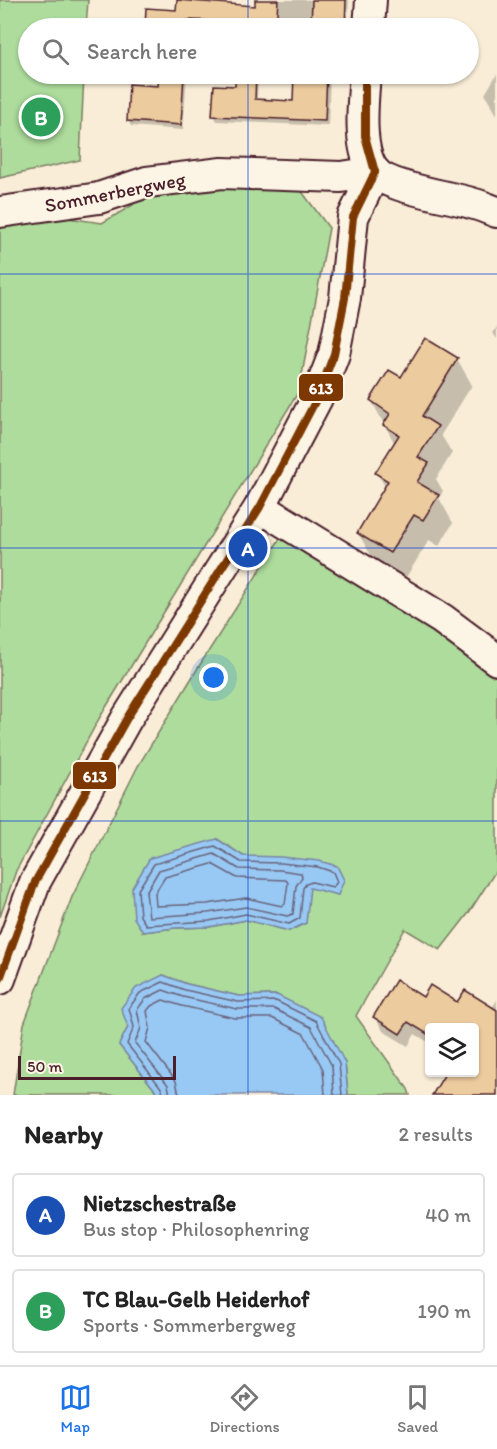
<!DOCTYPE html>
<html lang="en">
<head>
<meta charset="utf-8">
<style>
	:root { --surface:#fff; --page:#f2f2f2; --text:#222; --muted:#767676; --line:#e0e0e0; --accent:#1a73e8 }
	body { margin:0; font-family:Itim,sans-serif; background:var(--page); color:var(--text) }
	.controls { position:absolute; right:18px; bottom:18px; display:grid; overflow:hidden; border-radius:6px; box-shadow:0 2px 4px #0004 }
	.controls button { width:54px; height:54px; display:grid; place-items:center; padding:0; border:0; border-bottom:2px solid var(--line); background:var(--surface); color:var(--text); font:30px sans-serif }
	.scale { position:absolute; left:18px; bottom:15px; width:158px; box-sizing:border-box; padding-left:6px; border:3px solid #4a1f2b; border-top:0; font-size:16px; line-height:21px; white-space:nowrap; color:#4a1f2b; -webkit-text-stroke:4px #fcf5e5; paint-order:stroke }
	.you { position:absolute; left:214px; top:678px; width:21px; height:21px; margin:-15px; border:4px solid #fff; border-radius:50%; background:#1a73e8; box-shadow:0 0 0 9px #1a73e833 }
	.badge { display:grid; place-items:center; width:39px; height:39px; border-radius:50%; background:var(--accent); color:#fff; font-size:20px; font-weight:700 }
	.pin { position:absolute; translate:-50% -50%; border:3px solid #fff; box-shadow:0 2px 6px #0006 }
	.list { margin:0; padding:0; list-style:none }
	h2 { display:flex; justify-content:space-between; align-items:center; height:78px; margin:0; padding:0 24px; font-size:26px }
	h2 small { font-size:20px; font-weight:400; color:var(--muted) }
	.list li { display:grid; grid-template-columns:39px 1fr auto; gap:18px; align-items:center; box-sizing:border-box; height:84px; margin:0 12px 12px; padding:0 12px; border:2px solid var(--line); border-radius:6px }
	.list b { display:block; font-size:22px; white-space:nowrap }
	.list p { margin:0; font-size:20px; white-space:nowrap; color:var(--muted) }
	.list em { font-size:20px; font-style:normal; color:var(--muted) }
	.icon { flex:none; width:33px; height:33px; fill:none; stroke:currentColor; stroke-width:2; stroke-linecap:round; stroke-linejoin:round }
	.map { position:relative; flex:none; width:497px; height:1095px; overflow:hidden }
	.search { position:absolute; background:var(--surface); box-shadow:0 2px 4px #0004; left:18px; right:18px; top:18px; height:66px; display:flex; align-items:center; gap:15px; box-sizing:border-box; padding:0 21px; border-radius:33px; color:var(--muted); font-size:22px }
	.sheet { height:270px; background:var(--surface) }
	nav { display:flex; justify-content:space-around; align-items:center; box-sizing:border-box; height:84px; border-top:2px solid var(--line); background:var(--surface); font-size:16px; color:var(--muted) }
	nav a { display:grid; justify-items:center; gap:3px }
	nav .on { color:var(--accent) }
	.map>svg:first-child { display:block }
	.green { fill:#addc9c; stroke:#7c7e64; stroke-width:1.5; fill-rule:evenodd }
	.water { fill:#98c9f4; stroke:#7985a4; stroke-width:1.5 }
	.shadow { fill:#0003 }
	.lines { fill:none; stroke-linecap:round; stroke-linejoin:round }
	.shore { stroke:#69637b; stroke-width:1.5 }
	.building { fill:#eccb9e; stroke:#4a1f2b; stroke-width:1.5 }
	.minor-casing { stroke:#4a1f2b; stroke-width:34 }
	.minor { stroke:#fcf5e5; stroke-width:30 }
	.bus-1-casing { stroke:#fcf5e5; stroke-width:12 }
	.bus-1 { stroke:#7d3801; stroke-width:8 }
	.grid { fill:none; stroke:#1d4ed8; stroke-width:1.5; stroke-opacity:0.55 }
	.labels { text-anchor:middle; stroke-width:4.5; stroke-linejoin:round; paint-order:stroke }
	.street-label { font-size:20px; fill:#4a1f2b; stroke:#fcf5e5 }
	.line-badge { stroke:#fcf5e5; stroke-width:2 }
	.badge-label { font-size:16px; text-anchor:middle; font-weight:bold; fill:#fff }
</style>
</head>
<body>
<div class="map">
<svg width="497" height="1095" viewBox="0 0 497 1095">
	<rect width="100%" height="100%" fill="#f9edd7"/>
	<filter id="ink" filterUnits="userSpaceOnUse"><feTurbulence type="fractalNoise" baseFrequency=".0167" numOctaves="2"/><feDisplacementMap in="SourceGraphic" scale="12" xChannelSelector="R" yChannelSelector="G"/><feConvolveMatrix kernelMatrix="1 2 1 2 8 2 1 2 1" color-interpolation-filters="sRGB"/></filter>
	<g filter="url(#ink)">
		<g class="green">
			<polygon points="0,0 88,0 86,28 28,28 28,74 84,74 80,160 0,178"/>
			<polygon points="297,185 329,228 299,391 100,717 16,871 0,917 0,226 54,216 102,223 133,205 141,188"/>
			<path d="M284 532 497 669V869L468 914 440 950 405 929 356 1016 408 1089 410 1095H348L345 1063 277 995 239 996 187 984 163 975 128 1027 119 1045 159 1095H13L24 1024 72 897 138 766 196 671ZM217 839 243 856 309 888 306 923 289 931 246 920 209 927 175 928 143 932Z"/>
		</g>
		<g class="water">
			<polygon points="217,839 243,856 281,857 319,861 337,866 344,880 338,895 310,888 306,923 289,931 246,920 209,927 175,928 143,932 134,918 132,888 150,858"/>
			<polygon points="163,975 187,984 239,996 277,995 321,1017 345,1063 348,1095 159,1095 119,1045 128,1027 121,1008 136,988"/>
		</g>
		<g class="shadow">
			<polygon points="178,0 199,0 199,3 259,8 260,0 349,0 347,28 218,28 218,26 190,25 190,28 146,28 147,10 178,11"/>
			<polygon points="160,74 187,74 183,130 131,126 128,121 159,88"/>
			<polygon points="238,74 258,74 257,101 294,103 296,74 330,74 328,126 217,121 214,116 237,88"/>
			<polygon points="497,74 497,115 485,94"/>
			<polygon points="497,327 497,339 493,333"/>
			<polygon points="457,359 472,385 441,435 452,453 436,479 443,491 439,498 453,523 439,546 429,540 405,579 373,559 358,533 386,488 377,473 395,444 371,400 401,379"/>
			<polygon points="423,999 492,1008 497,1000 497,1095 434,1095 474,1072 474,1028 430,1028 430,1043 415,1034 408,1046 383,1031 375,1017"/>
		</g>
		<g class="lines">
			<g class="shore">
				<polygon points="215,846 241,862 281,863 318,867 333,872 337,882 333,887 312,882 306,884 303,888 300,918 289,924 246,914 209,921 146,925 140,916 138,890 154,864"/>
				<polygon points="214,854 239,869 280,870 301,873 302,877 296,886 293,914 287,916 246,907 208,913 149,917 146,892 159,870"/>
				<polygon points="212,864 237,878 286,880 288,883 285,904 282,906 246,898 207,904 156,906 155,893 165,877"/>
				<polyline points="163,1095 162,1089 127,1044 134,1027 129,1008 140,993 163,982 185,990 238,1002 276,1001 316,1021 339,1064 342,1095"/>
				<polyline points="170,1095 168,1085 135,1043 141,1028 137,1010 145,999 163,990 183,997 237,1009 274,1009 311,1027 332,1066 334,1095"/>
				<polyline points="179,1095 176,1081 146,1042 150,1028 147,1011 151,1006 163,1000 182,1006 235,1018 272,1018 304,1034 323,1069 325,1095"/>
			</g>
		</g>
		<g class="building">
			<polygon points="177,0 255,6 255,0 278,0 276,28 216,28 217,21 188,20 187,28 145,28 146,8 176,10"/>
			<polygon points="312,0 346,0 345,28 311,28"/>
			<polygon points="159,74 184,74 181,125 127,121 129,84 158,86"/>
			<polygon points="236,74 256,74 255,99 293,101 294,74 327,74 325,121 212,116 214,85 235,86"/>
			<polygon points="425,338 458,358 422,416 438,426 418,457 429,463 417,482 439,495 423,520 414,515 390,553 357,533 388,481 375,473 399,435 383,425 390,414 370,400 389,370 401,377"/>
			<polygon points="396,980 423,997 430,985 457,1002 465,990 497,1010 497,1095 432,1095 446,1072 474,1072 474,1028 429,1028 429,1035 408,1022 400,1034 373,1017"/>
		</g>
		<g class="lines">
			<defs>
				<g id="minor">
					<polyline points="369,28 371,0"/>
					<path d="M365 74C363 100 357 151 375 172 389 188 449 196 471 203 480 205 488 209 497 212"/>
					<polyline points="0,212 99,198 147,182 222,173 341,177 375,172"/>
					<polyline points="260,507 442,619 497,660"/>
					<polyline points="0,979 35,882 127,718 260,507 317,398 334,354 345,298 353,217 375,172"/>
				</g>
			</defs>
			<use href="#minor" class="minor-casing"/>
			<use href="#minor" class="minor"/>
			<defs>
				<g id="bus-1">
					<polyline points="365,74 365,136 375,172"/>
					<polyline points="0,979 35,882 127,718 260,507 317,398 334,354 345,298 353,217 375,172"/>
				</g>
			</defs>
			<use href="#bus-1" class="bus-1-casing"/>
			<use href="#bus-1" class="bus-1"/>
		</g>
	</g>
	<path class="grid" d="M248 0V28M248 74V1095M0 274H497M0 548H497M0 821H497"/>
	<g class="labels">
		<g class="street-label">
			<text transform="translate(115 192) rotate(-11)" y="7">Sommerbergweg</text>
		</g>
	</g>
	<g class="line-badge">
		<rect x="298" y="373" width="46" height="29" rx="6" fill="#7d3801"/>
		<rect x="72" y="761" width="45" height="29" rx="6" fill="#7d3801"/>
	</g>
	<g class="badge-label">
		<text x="321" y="394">613</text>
		<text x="95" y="782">613</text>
	</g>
</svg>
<div class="controls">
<button><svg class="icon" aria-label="layers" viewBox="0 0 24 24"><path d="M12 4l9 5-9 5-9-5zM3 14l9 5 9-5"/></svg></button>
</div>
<div class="scale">50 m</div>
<div class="you"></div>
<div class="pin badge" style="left:248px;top:548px;background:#1a4fb4">A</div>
<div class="pin badge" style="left:41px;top:117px;background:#2e9e5b">B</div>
<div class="search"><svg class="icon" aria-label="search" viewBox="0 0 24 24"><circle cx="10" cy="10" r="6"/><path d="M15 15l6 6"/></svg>Search here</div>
</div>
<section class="sheet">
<h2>Nearby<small>2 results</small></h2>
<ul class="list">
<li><span class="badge" style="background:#1a4fb4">A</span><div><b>Nietzschestraße</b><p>Bus stop · Philosophenring</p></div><em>40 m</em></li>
<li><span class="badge" style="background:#2e9e5b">B</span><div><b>TC Blau-Gelb Heiderhof</b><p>Sports · Sommerbergweg</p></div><em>190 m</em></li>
</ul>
</section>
<nav>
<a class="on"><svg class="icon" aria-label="map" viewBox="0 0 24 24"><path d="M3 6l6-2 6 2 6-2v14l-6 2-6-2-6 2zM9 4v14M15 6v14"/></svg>Map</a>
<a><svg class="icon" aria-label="directions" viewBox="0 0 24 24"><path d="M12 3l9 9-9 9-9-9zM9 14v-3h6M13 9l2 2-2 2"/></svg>Directions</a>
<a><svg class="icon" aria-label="saved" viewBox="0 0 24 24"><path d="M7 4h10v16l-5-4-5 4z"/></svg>Saved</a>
</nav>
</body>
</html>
